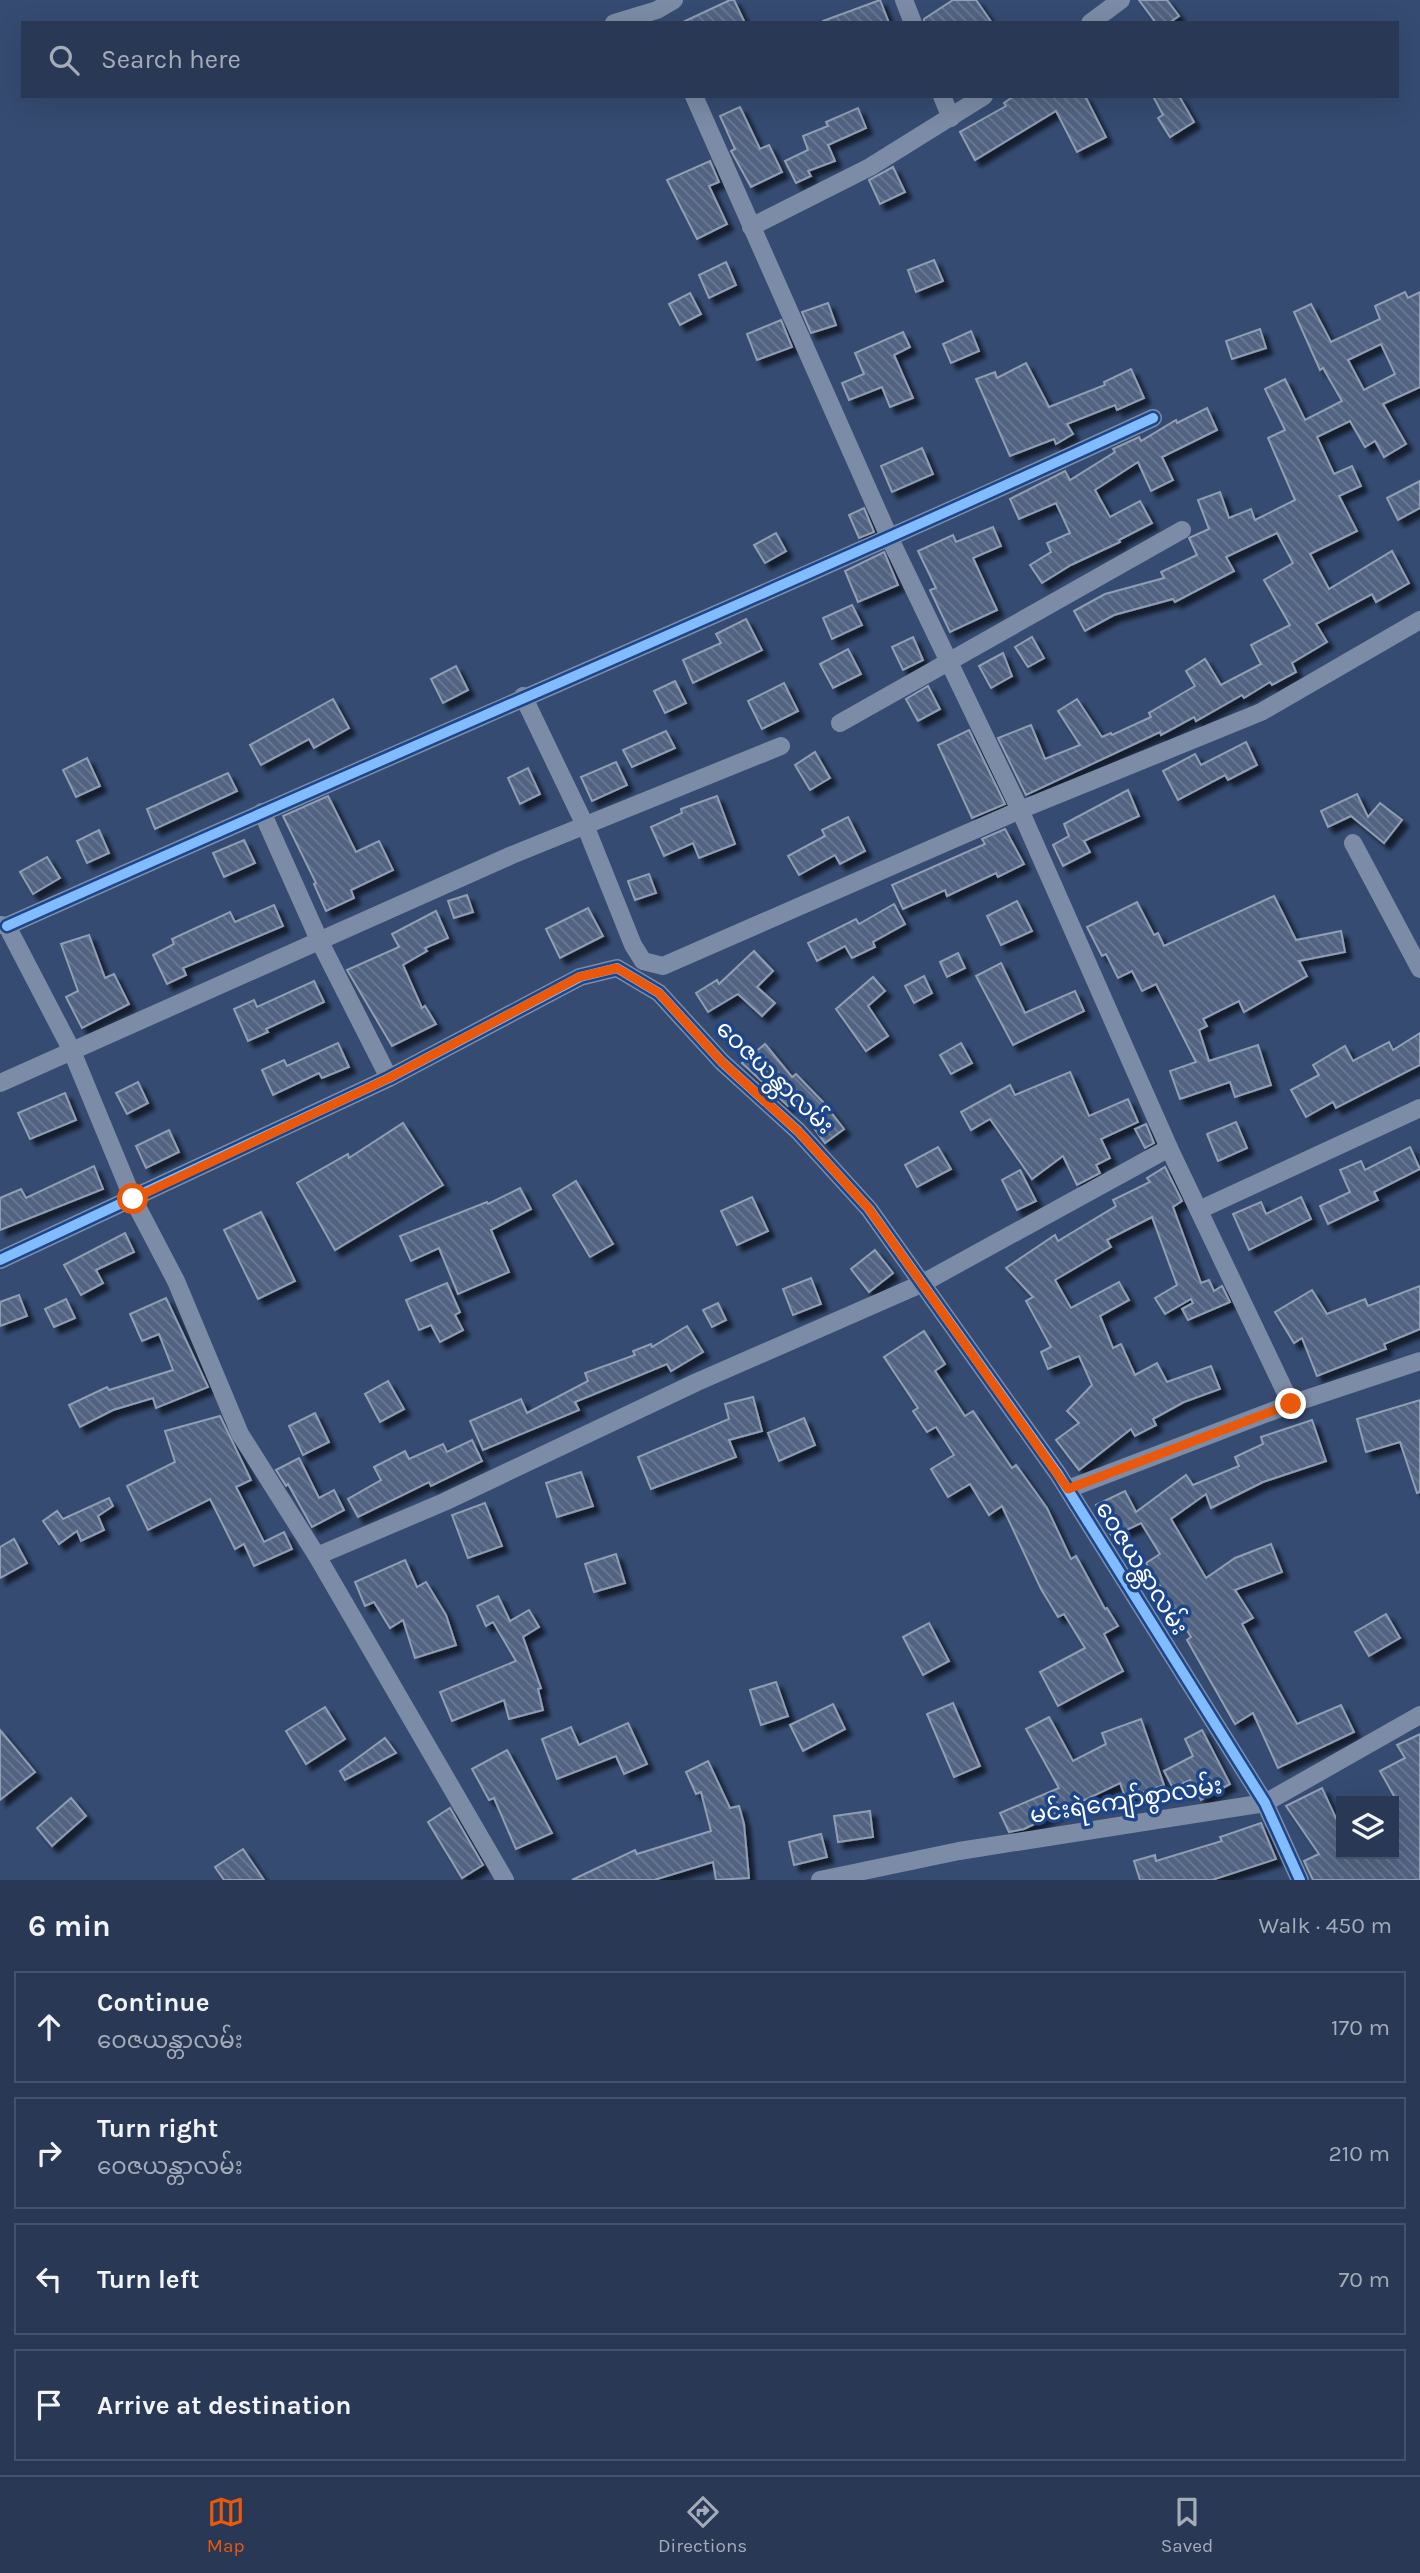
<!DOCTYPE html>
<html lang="en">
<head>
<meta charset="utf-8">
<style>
	:root { --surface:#283855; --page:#303f5b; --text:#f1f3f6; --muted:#a5acb9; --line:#44526c; --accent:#ea580c }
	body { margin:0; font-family:Karla,"Noto Sans Myanmar",sans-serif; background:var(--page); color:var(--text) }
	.controls { position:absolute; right:21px; bottom:21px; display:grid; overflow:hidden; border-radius:0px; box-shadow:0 7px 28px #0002 }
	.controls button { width:63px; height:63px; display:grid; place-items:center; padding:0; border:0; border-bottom:2px solid var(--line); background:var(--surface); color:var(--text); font:35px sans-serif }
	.stop { position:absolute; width:21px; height:21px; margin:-16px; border:5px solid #ea580c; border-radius:50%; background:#fff }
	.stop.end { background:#ea580c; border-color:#fff; box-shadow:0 2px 7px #0008 }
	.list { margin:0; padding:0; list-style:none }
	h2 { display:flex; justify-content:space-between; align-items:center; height:91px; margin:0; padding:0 28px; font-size:30px }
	h2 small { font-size:23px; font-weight:400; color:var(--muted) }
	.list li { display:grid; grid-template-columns:46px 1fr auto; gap:21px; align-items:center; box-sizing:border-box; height:112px; margin:0 14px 14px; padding:0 14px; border:2px solid var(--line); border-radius:0px }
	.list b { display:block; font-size:26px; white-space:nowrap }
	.list p { margin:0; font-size:23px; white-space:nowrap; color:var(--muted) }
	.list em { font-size:23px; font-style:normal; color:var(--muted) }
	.icon { flex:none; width:38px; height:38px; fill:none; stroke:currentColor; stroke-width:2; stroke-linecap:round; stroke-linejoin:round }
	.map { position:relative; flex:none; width:1420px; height:1880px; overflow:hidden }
	.search { position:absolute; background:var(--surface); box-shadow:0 7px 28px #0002; left:21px; right:21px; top:21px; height:77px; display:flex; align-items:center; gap:18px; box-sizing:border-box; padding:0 24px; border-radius:0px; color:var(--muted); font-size:26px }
	.sheet { height:595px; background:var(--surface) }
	nav { display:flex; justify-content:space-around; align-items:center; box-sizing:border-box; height:98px; border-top:2px solid var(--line); background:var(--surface); font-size:19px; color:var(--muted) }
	nav a { display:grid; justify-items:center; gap:4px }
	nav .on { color:var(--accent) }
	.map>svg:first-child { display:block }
	.building { fill:url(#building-back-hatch); stroke:#909eb4; stroke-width:2; fill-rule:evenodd; filter:url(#shadow) }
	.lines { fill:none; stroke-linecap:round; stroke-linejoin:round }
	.street { stroke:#7c8ca6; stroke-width:18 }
	.cycleway-casing { stroke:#1c458a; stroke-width:15 }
	.cycleway { stroke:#80bcff; stroke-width:10 }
	.route { stroke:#ea580c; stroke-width:9 }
	.labels { text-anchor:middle; stroke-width:7; stroke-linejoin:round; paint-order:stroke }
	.street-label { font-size:24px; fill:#fff; stroke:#1c458a }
</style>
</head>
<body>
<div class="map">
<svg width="1420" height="1880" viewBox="0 0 1420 1880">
	<defs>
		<pattern id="building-back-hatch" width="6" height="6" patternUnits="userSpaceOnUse" patternTransform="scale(1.75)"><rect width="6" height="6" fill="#516381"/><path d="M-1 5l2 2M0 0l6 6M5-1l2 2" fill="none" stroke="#6b7a94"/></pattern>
		<filter id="shadow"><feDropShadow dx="6" dy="6" stdDeviation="2" flood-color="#0009"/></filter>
	</defs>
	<rect width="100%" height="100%" fill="#354b71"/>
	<g class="building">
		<polygon points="730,0 734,0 745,23 681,23"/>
		<polygon points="880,0 889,23 823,23 823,21"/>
		<polygon points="953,0 976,0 992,23 924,23 924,19"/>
		<polygon points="1139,0 1167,0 1179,16 1169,23 1156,23"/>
		<polygon points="1014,96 1085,96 1106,137 1077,152 1056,111 975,160 960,132 1006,106 1004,103"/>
		<polygon points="1153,96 1179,96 1194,122 1170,137 1158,118 1163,115"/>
		<polygon points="740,107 760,149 769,145 782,172 751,187 731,151 735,149 720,116"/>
		<polygon points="858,108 866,128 828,145 835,161 808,171 811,176 796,183 785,161 808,150 803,136 828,126 826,122"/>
		<polygon points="710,161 719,182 709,186 727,224 697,239 667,180"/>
		<polygon points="893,167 905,192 880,204 869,180"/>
		<polygon points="934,260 943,281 916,292 908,270"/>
		<polygon points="726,262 736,285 709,298 699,275"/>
		<path d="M1405 292 1408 298 1420 292V387L1383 404 1406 444 1384 457 1375 441 1365 447 1350 421 1317 437 1334 474 1352 466 1361 486 1339 496 1357 531 1310 554 1329 589 1392 551 1409 583 1376 602 1372 594 1316 624 1327 642 1292 663 1296 672 1272 685 1270 682 1244 698 1242 695 1196 721 1194 717 1161 735 1160 732 1026 795 998 738 1031 725 1045 759 1080 745 1058 711 1077 699 1102 737 1111 733 1112 735 1151 717 1149 713 1195 686 1186 671 1205 659 1221 685 1261 664 1251 645 1290 625 1264 580 1293 563 1277 533 1226 557 1234 571 1175 602 1173 599 1114 615 1085 631 1074 611 1105 594 1164 578 1161 572 1197 555 1189 538 1209 529 1198 500 1220 492 1229 518 1251 509 1255 520 1295 500 1268 438 1285 430 1265 389 1285 379 1305 420 1342 401 1323 368 1320 370 1294 312 1311 304 1331 342 1380 319 1375 306ZM1381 344 1395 374 1364 390 1348 360Z"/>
		<polygon points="690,293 701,314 680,325 669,304"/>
		<polygon points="828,303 836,325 811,333 802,312"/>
		<polygon points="781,320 792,347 757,360 747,334"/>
		<polygon points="1260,329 1266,348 1232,359 1226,341"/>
		<polygon points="971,331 979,351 951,363 943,344"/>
		<polygon points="903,332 910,347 894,355 913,398 890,407 882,387 849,400 842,383 864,374 855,353"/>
		<polygon points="1026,363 1049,407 1105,385 1104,382 1131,369 1144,398 1117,410 1115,405 1067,424 1073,434 1056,444 1054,439 1010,456 976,379 995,372 997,378"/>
		<polygon points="1207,408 1217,430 1162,457 1173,480 1151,491 1138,462 1095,490 1110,517 1140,501 1152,523 1119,540 1120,542 1071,565 1042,583 1030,565 1051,552 1047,543 1070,533 1056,503 1019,519 1010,499 1065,471 1070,480 1115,452 1113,449 1139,437 1141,441 1176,420 1177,423"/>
		<polygon points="922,448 933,474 892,492 881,466"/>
		<polygon points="1420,481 1420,508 1398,520 1387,498"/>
		<polygon points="864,508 874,532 859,538 849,515"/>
		<polygon points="993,527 1001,546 973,558 997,610 950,632 930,590 936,588 918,551 953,535 956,542"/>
		<polygon points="776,533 786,551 765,563 754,545"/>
		<polygon points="884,552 898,585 858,602 845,571"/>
		<polygon points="852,605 862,625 832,639 823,618"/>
		<polygon points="746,619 762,650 693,683 683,660 721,643 716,634"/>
		<polygon points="913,637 923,660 903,670 892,647"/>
		<polygon points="1032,637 1044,658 1028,667 1015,647"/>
		<polygon points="848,649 861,674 833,688 820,664"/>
		<polygon points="1003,653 1012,676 991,688 979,666"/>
		<polygon points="456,666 468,690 443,703 431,679"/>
		<polygon points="675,681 686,703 665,713 654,691"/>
		<polygon points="784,683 798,711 762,729 748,701"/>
		<polygon points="928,686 940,709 918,721 906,699"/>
		<polygon points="333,699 349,728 314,748 309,739 261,765 250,745"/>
		<polygon points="969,730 1005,804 972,818 938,745"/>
		<polygon points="666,731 675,748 632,767 623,750"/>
		<polygon points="1246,742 1257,765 1228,780 1225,775 1178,800 1163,771 1195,754 1201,765"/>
		<polygon points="815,752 830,778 810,790 795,765"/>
		<polygon points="87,758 100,786 76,797 63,770"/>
		<polygon points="616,762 627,785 592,801 581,777"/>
		<polygon points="528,768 540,794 520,804 508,778"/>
		<polygon points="228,773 237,791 155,829 147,809"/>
		<polygon points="1128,790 1139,816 1084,841 1090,852 1063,866 1053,845 1069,836 1064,824"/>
		<polygon points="1357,794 1368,817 1380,803 1402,820 1384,843 1351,816 1328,827 1321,811"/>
		<polygon points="328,796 356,852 379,841 393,870 351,890 354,898 326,911 314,884 316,883 283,816"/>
		<polygon points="717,796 735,844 699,858 693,843 664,856 651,827 682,813 681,809"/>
		<polygon points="848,817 865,851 840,864 835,855 799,875 788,856 825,836 822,830"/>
		<polygon points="1005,829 1024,864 998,877 996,873 947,896 945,890 903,909 892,885 985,844 982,839"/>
		<polygon points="99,830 109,853 87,863 77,841"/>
		<polygon points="244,840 255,863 224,877 213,853"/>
		<polygon points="47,857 60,878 33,894 20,872"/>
		<polygon points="649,874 656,893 635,900 628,881"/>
		<polygon points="467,895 473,912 454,918 448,901"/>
		<polygon points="1274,896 1296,940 1341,931 1345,952 1299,961 1307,976 1244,1012 1239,1001 1203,1019 1207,1026 1199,1030 1209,1061 1258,1045 1271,1085 1235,1097 1230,1082 1180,1099 1170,1071 1196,1062 1156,984 1142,991 1132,971 1118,978 1106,954 1102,956 1087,927 1137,902 1154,935 1158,933 1164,946"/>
		<polygon points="1017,901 1032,931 1001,945 987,916"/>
		<polygon points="894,904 905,924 873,942 875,947 852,958 845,946 817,961 808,943 856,919 859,924"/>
		<polygon points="274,905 283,926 183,968 186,975 167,984 153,955 174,944 172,939 230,912 235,922"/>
		<polygon points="588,908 603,936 560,958 546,929"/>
		<polygon points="436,911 448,938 425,948 427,951 403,965 422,1008 425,1006 436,1024 392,1046 347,970 399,947 392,934"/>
		<polygon points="89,935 105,978 114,974 129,1004 82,1028 66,997 78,991 61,944"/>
		<polygon points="754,951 773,971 757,987 775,1003 762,1016 738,994 708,1012 696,993 717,980 719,984"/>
		<polygon points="958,953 965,968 947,977 940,962"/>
		<polygon points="1001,963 1025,1013 1075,991 1084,1011 1013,1045 976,976"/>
		<polygon points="924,976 932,993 914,1003 905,986"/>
		<polygon points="873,977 885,991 868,1006 888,1036 866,1051 836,1009"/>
		<polygon points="314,981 324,1002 266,1029 268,1032 248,1041 234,1009 254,1000 257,1007"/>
		<polygon points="1420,1033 1420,1065 1336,1108 1333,1102 1306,1117 1291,1090 1319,1075 1313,1065 1345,1046 1353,1061 1389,1042 1393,1050"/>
		<polygon points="338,1043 349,1067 322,1078 319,1073 273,1095 262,1070 284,1060 287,1066"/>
		<polygon points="961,1043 972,1063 951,1074 940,1055"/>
		<polygon points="765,1044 792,1077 796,1074 823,1102 844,1129 825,1143 794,1101 788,1106 742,1063"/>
		<polygon points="1070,1072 1089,1116 1128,1099 1138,1122 1101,1139 1110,1158 1096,1165 1100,1173 1077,1185 1063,1156 1032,1179 990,1119 971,1130 961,1112 1010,1085 1015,1095"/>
		<polygon points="138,1082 148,1103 127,1114 116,1093"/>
		<polygon points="65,1093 76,1120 30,1139 18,1113"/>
		<polygon points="1236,1122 1247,1148 1218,1161 1207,1134"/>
		<polygon points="403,1123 443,1185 335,1250 297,1183 348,1154 349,1158"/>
		<polygon points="1146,1124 1154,1143 1145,1148 1135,1129"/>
		<polygon points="169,1130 179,1152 146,1168 136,1146"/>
		<polygon points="938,1147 951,1169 917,1187 905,1165"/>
		<polygon points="1410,1147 1420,1169 1374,1192 1378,1200 1328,1224 1320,1206 1350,1192 1340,1170 1361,1161 1365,1170"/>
		<polygon points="94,1166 103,1189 0,1230 0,1198 21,1189 26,1198"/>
		<polygon points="1165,1167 1182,1201 1173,1207 1201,1283 1209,1280 1214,1291 1222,1286 1230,1302 1188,1320 1182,1309 1193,1303 1191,1299 1165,1314 1155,1298 1177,1285 1152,1217 1107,1240 1111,1247 1055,1280 1071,1308 1119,1282 1129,1300 1100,1316 1113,1348 1121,1344 1135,1375 1157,1363 1167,1382 1211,1366 1220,1389 1184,1402 1153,1419 1156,1425 1135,1436 1131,1429 1079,1470 1056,1440 1079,1423 1067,1411 1092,1385 1079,1356 1048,1369 1041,1352 1051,1347 1026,1301 1033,1297 1006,1268 1055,1235 1058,1241 1116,1206 1113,1200 1150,1182 1147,1178"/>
		<polygon points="1020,1170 1036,1201 1017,1210 1002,1180"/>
		<polygon points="576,1181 613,1244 590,1257 553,1195"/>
		<polygon points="520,1188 531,1209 491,1230 509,1272 458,1294 439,1248 411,1261 400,1236 487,1202 488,1204"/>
		<polygon points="752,1197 768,1231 737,1245 721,1211"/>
		<polygon points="1301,1197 1311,1219 1249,1250 1233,1214 1261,1202 1266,1214"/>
		<polygon points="261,1212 295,1281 258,1299 224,1230"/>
		<polygon points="125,1233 134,1252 96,1270 103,1283 81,1295 64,1265"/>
		<polygon points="875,1250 893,1273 869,1292 851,1269"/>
		<polygon points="811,1278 821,1304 793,1315 783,1289"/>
		<polygon points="447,1283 460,1312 455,1315 463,1330 440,1342 431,1325 419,1330 406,1300"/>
		<polygon points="1420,1286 1420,1329 1384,1344 1386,1349 1317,1376 1302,1338 1294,1343 1275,1312 1312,1290 1327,1314 1365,1299 1368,1306"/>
		<polygon points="19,1295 27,1316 0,1326 0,1302"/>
		<polygon points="166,1298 208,1387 156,1408 153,1398 113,1410 80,1427 69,1405 107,1387 109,1390 173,1370 159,1334 142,1341 130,1314"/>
		<polygon points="66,1299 75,1318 54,1327 45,1309"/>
		<polygon points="718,1303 726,1320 712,1327 703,1310"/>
		<polygon points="687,1326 703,1352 671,1371 667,1364 575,1402 579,1410 483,1450 470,1421 521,1399 527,1413 588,1381 585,1373 635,1355 633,1351 651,1344 652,1347"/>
		<polygon points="924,1331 945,1364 935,1371 965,1416 973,1411 1012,1468 1016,1465 1047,1508 1071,1559 1076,1556 1105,1609 1107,1608 1118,1626 1104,1634 1123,1671 1058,1706 1040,1672 1085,1648 1064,1614 1058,1617 1041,1589 1002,1506 989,1515 970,1484 948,1497 931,1469 954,1455 936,1427 927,1432 913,1411 918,1408 884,1357"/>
		<polygon points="388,1381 404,1409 380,1422 365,1394"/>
		<polygon points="753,1397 762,1431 729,1440 736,1457 651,1489 638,1457 729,1419 725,1404"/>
		<polygon points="1420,1400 1420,1492 1417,1493 1400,1442 1366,1452 1357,1419"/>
		<polygon points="315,1413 329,1442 303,1455 289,1426"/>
		<polygon points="220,1416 251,1480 236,1487 264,1542 284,1532 292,1549 254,1566 244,1544 235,1549 210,1499 148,1530 127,1486 175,1462 165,1431"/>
		<polygon points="804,1418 815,1445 779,1461 768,1433"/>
		<polygon points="1312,1420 1326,1461 1263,1482 1211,1508 1206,1494 1171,1519 1206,1578 1235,1558 1271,1544 1282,1572 1235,1590 1253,1618 1242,1624 1297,1724 1341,1705 1354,1732 1278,1768 1253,1713 1235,1724 1187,1640 1191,1637 1146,1563 1160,1554 1141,1523 1112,1537 1096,1505 1125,1491 1136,1512 1186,1475 1193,1485 1239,1466 1235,1457 1263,1444 1261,1437"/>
		<polygon points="472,1440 482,1461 431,1486 429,1482 358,1517 348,1499 381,1480 374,1467 405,1451 409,1459 443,1444 447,1452"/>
		<polygon points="299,1458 319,1498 334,1490 344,1510 312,1527 288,1484 286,1486 276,1470"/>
		<polygon points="581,1472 593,1506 557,1517 546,1483"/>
		<polygon points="109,1498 113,1506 98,1516 104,1530 81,1541 77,1531 59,1544 43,1521 57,1511 63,1519"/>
		<polygon points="485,1503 502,1546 468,1558 452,1515"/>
		<polygon points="14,1539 27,1563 0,1578 0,1547"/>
		<polygon points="616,1554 625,1583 594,1592 585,1564"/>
		<polygon points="405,1560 417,1587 426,1582 446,1615 456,1645 415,1658 403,1620 390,1628 374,1602 365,1606 355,1582"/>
		<polygon points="498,1596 510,1621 529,1610 539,1627 523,1637 541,1688 538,1689 543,1710 509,1719 504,1700 452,1721 440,1692 516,1661 493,1622 486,1626 477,1606"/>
		<polygon points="1386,1614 1400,1638 1369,1656 1355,1632"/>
		<polygon points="929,1623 949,1661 923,1675 903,1637"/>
		<polygon points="776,1682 788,1716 761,1725 750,1690"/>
		<polygon points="953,1703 980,1766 954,1777 927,1714"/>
		<polygon points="833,1704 845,1729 803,1751 790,1725"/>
		<polygon points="325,1707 345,1739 306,1764 286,1731"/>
		<polygon points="1049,1717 1073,1761 1106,1744 1102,1733 1141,1719 1164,1785 1126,1799 1120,1783 1024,1829 1009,1832 1000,1813 1059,1788 1026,1729"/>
		<polygon points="628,1723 647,1764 624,1774 616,1756 557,1779 542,1739 571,1727 579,1745"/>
		<polygon points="0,1730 35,1772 0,1800"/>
		<polygon points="1202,1730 1230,1784 1201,1800 1190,1780 1173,1788 1164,1771 1193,1756 1185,1739"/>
		<polygon points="1420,1734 1420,1880 1313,1880 1304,1861 1319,1854 1286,1806 1322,1788 1341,1829 1341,1854 1394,1854 1394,1796 1380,1771 1405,1758 1397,1745"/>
		<polygon points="385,1738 396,1753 345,1780 340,1771"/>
		<polygon points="507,1750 552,1833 516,1849 494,1798 489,1800 472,1769"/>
		<polygon points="708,1761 730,1808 739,1806 744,1824 749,1878 716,1880 713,1862 654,1880 572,1880 635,1850 637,1854 711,1831 701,1792 696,1794 686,1772"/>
		<polygon points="71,1798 86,1816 52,1846 37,1828"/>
		<polygon points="450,1808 483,1865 462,1878 428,1822"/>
		<polygon points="870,1811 873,1837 838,1842 834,1816"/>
		<polygon points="1261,1823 1276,1859 1212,1880 1140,1880 1134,1861 1155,1855 1156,1861 1222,1841 1220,1837"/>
		<polygon points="821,1834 827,1857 794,1865 789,1842"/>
		<polygon points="243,1849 264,1880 224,1880 215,1867"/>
	</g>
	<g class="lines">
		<g class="street">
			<polyline points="904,0 913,23"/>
			<polyline points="614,23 657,10 674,0"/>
			<polyline points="1090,23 1121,0"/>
			<polyline points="694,96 890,539 1020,810 1169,1148"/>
			<polyline points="942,96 951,118"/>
			<polyline points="751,227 870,167 984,96"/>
			<polyline points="523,696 585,825 633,945 643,961 663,966 1020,810 1261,712 1420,620"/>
			<polyline points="840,723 1182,530"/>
			<polyline points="262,812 320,942 389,1078"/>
			<polyline points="1353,843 1420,969"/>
			<polyline points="0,925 7,926 71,1049 133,1199 176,1281 240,1434 317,1556 505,1880"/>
			<path d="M7 926C388 755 773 593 1153 418"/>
			<polyline points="0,1083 512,855 781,746"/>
			<polyline points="1199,1210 1420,1108"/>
			<polyline points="0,1260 389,1078 580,977 617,968 659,993 722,1062 798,1131 869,1209 1058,1474 1265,1803 1300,1880"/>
			<polyline points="1068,1489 1291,1404 1420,1361"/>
			<polyline points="317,1556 444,1502 697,1382 921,1284 1169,1148 1291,1404"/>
			<polyline points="820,1880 959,1851 1265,1803 1420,1715"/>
		</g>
		<defs>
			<g id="cycleway">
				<path d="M7 926C388 755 773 593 1153 418"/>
				<polyline points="0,1260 389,1078 580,977 617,968 659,993 722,1062 798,1131 869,1209 1058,1474 1265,1803 1300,1880"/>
			</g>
		</defs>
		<use href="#cycleway" class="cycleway-casing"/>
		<use href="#cycleway" class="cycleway"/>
	</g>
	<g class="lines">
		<polyline class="route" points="133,1199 389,1078 579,977 617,968 659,993 722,1062 798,1131 869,1209 1068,1489 1291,1404"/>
	</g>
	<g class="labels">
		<g class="street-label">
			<text transform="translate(775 1077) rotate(44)" y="8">ဝေဇယန္တာလမ်း</text>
			<text transform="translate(1142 1568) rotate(58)" y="8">ဝေဇယန္တာလမ်း</text>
			<text transform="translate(1126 1800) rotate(-9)" y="8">မင်းရဲကျော်စွာလမ်း</text>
		</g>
	</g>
</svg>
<div class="controls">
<button><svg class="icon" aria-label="layers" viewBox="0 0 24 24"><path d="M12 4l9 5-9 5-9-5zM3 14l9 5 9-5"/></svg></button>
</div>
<div class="stop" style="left:133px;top:1199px"></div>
<div class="stop end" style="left:1291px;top:1404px"></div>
<div class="search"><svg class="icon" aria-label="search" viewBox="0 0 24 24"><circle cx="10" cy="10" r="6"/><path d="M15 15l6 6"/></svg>Search here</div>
</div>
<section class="sheet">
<h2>6 min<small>Walk · 450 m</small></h2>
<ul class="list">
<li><svg class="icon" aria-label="ahead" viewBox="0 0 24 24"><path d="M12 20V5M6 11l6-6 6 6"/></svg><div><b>Continue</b><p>ဝေဇယန္တာလမ်း</p></div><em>170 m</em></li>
<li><svg class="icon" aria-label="right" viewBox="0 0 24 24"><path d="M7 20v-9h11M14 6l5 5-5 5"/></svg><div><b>Turn right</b><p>ဝေဇယန္တာလမ်း</p></div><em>210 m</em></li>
<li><svg class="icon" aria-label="left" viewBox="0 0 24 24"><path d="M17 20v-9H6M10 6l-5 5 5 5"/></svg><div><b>Turn left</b></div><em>70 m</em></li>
<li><svg class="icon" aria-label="arrive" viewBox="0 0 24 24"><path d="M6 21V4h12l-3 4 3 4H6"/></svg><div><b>Arrive at destination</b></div></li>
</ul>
</section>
<nav>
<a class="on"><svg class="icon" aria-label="map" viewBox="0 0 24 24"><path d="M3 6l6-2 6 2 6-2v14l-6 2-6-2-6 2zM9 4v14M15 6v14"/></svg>Map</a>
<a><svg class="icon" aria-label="directions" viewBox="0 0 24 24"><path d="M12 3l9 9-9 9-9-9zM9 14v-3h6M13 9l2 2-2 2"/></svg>Directions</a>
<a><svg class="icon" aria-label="saved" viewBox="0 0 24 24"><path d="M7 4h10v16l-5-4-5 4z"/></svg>Saved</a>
</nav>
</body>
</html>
